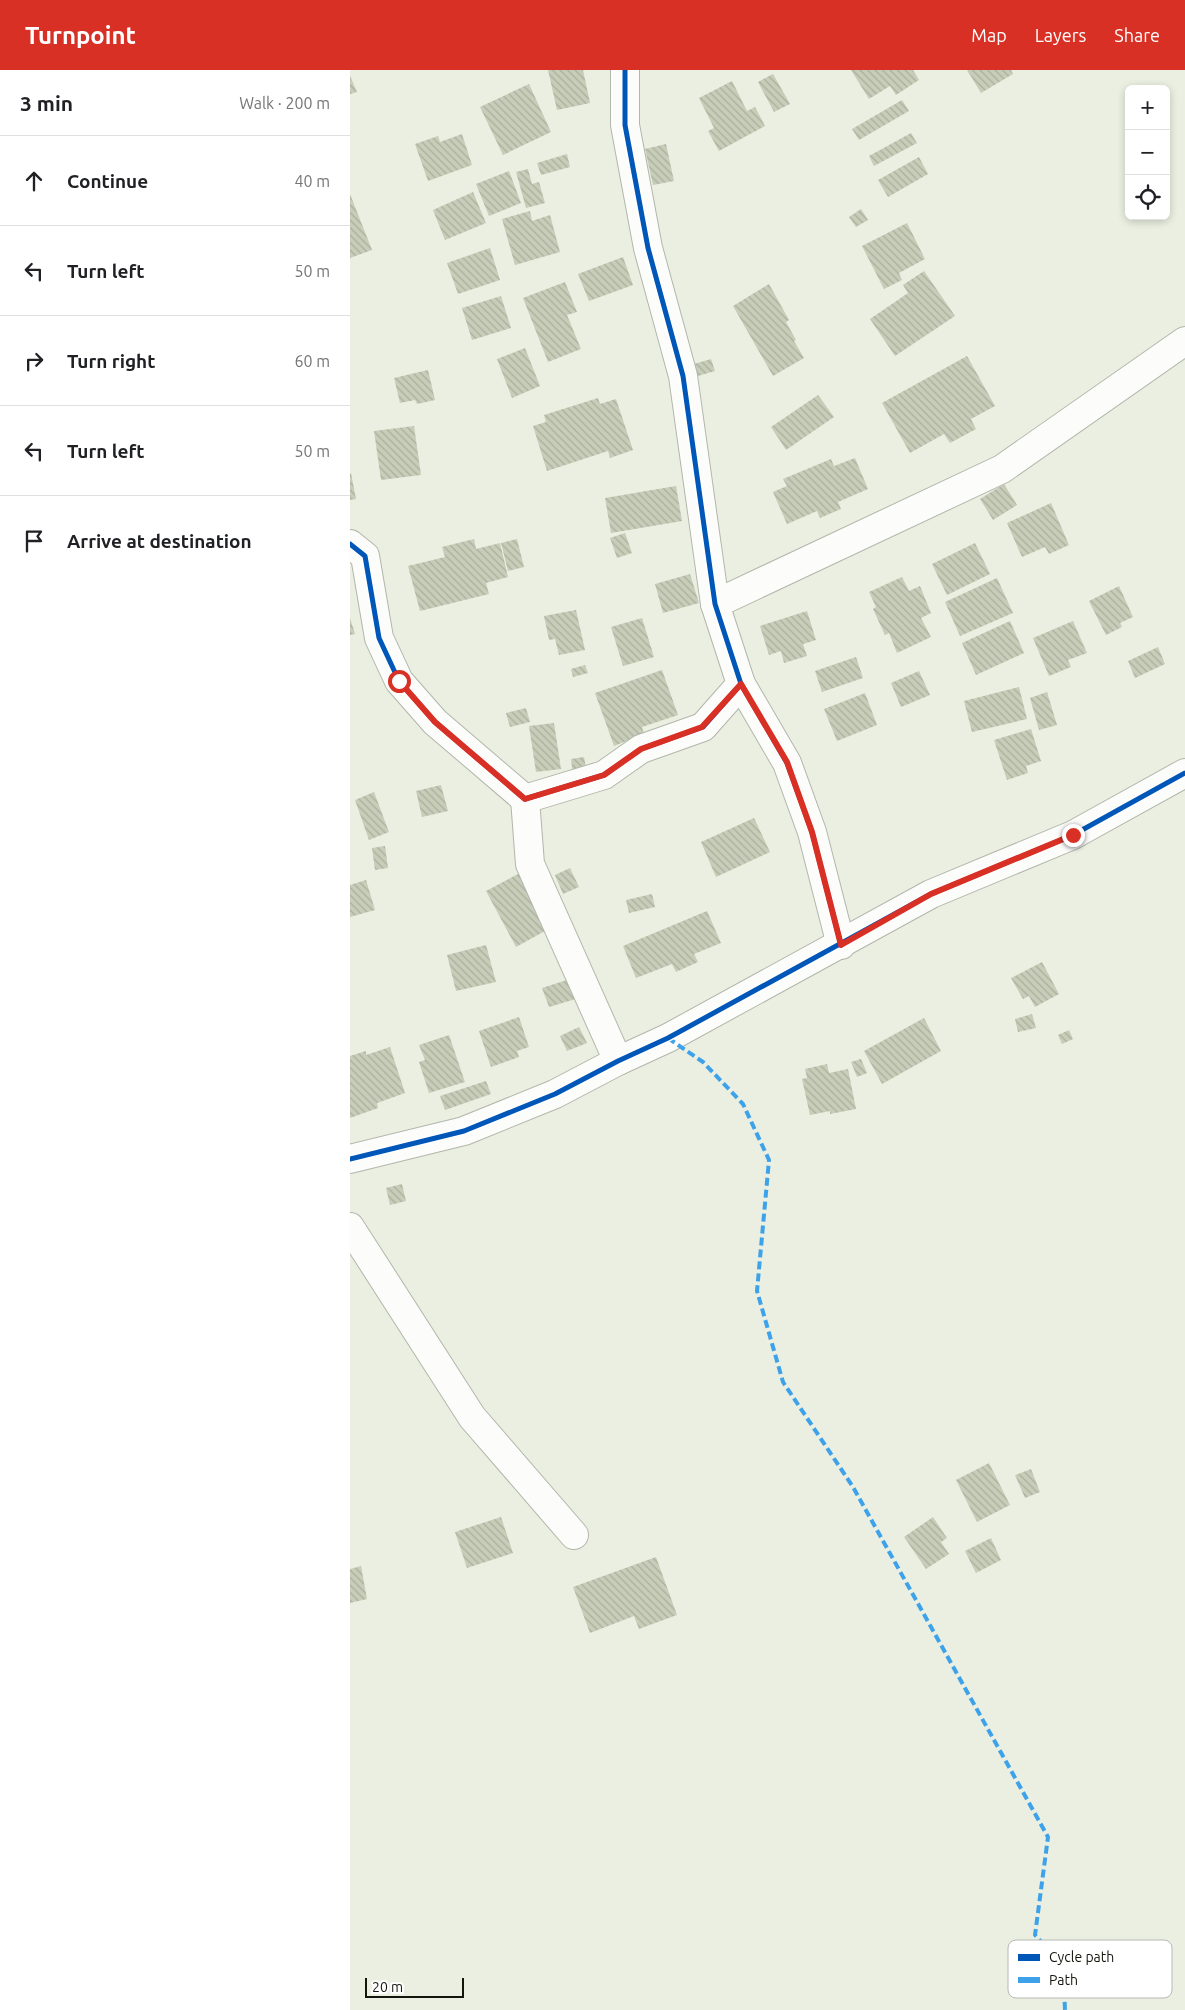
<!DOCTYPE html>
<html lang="en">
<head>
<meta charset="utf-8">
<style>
	:root { --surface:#fff; --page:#f6f6f6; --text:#202124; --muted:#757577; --line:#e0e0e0; --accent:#d93025 }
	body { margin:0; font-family:Ubuntu,sans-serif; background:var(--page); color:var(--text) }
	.controls { position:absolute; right:15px; top:15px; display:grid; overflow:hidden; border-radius:8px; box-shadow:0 2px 8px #0003 }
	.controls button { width:45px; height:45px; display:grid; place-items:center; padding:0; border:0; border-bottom:1px solid var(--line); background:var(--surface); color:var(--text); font:25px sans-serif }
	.scale { position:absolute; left:15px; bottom:12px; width:99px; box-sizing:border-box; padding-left:5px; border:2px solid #13160d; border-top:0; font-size:14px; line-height:18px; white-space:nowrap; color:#13160d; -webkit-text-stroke:4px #fff; paint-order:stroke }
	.stop { position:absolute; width:15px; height:15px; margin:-11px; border:4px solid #d93025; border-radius:50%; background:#fff }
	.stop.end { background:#d93025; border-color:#fff; box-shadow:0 1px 5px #0008 }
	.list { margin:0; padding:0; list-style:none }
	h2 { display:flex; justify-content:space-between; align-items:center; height:65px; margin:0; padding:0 20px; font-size:21px }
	h2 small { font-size:16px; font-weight:400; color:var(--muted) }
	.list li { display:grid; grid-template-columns:32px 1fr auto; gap:15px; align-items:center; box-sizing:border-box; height:90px; padding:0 20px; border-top:1px solid var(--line) }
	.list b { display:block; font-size:19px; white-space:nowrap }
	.list em { font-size:16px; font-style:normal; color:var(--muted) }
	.icon { flex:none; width:28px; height:28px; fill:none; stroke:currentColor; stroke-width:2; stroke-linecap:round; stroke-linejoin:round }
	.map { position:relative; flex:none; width:835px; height:1940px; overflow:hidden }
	header { display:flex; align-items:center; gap:30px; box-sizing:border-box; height:70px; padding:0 25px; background:var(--accent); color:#fff }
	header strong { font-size:24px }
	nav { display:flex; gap:28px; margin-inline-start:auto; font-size:18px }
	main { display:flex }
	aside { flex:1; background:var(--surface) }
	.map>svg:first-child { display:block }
	.building { fill:url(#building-back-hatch) }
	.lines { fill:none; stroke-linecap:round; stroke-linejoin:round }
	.minor-casing { stroke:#b2b6ab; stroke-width:30 }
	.minor { stroke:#fcfdfa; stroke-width:28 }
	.quiet { stroke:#3da2e9; stroke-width:4; stroke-dasharray:8 4; stroke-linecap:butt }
	.cycleway-casing { stroke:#fff; stroke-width:8 }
	.cycleway { stroke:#0057b8; stroke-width:5 }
	.route { stroke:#d93025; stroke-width:6 }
	.key { fill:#fff; stroke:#b8b9b6; stroke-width:1 }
	.key-label { font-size:14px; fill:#13160d }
</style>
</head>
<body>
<header>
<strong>Turnpoint</strong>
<nav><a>Map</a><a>Layers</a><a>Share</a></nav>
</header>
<main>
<aside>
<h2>3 min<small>Walk · 200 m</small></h2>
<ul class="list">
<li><svg class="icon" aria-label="ahead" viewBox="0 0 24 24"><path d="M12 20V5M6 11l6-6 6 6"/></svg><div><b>Continue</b></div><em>40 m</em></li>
<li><svg class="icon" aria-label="left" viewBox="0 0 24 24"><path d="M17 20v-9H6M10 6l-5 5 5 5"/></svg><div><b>Turn left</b></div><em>50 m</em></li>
<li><svg class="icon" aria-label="right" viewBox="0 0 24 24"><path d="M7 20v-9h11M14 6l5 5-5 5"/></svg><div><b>Turn right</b></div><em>60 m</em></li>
<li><svg class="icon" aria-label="left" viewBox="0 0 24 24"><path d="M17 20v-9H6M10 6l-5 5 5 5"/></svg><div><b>Turn left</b></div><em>50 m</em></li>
<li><svg class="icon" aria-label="arrive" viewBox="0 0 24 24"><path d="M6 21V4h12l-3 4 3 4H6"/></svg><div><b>Arrive at destination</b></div></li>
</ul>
</aside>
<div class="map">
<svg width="835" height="1940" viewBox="0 0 835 1940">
	<defs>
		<pattern id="building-back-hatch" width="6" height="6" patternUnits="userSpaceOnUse" patternTransform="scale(1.25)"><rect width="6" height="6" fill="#c7cdb8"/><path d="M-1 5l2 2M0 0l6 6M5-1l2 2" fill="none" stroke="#aaaf9d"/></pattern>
	</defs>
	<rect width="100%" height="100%" fill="#eaefe1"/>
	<g class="building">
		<polygon points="198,0 233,0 240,33 207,40"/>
		<polygon points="501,0 563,0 569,10 546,25 540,16 519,29"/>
		<polygon points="617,0 661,0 663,4 631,23"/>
		<polygon points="423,4 440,34 424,42 408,12"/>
		<polygon points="0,6 7,22 0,24"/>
		<polygon points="382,11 397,41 405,37 415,56 369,81 358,61 364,58 349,28"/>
		<polygon points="179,14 201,62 153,85 130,37"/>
		<polygon points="552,30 559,41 509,70 502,59"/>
		<polygon points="561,63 567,73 524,96 519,86"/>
		<polygon points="112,64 122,95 78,111 65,74 88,66 90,72"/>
		<polygon points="316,74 324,111 303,115 295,79"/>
		<polygon points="217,84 220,97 191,105 187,93"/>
		<polygon points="569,87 578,104 538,127 528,110"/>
		<polygon points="178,99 182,114 189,112 195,133 176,138 166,102"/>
		<polygon points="159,101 171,133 139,146 126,114"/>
		<polygon points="123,122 136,153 95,170 83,140"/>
		<polygon points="0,124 22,180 0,188"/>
		<polygon points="511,139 518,150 506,157 499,147"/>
		<polygon points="180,141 182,151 200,145 210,182 165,195 152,149"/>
		<polygon points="557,153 575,189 549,203 552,210 534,219 512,176"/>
		<polygon points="140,178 150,210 108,224 97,193"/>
		<polygon points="273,187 283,215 239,231 228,204"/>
		<polygon points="574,201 605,246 545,286 520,249 558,223 553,215"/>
		<polygon points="215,212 227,242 217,245 231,279 198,292 173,228"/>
		<polygon points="419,214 439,250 436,252 446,270 444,271 454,288 423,306 383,236"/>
		<polygon points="151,226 161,258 122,270 112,238"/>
		<polygon points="175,278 190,316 162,328 147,289"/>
		<polygon points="617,286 645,336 621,349 626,359 600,373 594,364 560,383 532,333"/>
		<polygon points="361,289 365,301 348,306 344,294"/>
		<polygon points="78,300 85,330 67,334 65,330 50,333 44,308"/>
		<polygon points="468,325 484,347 436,380 421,357"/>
		<polygon points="248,328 250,334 266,329 283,380 260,388 258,381 197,401 183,356 196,352 194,345"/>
		<polygon points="64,356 71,405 31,410 24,361"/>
		<polygon points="505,388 518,419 488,432 491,439 470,448 467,441 437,454 423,422 437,416 433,409 481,389 484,396"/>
		<polygon points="1,403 6,429 0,430 0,404"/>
		<polygon points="654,414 667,435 643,450 630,429"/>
		<polygon points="326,416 332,451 261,463 255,428"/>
		<polygon points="701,433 719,475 699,484 695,477 672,487 657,453"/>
		<polygon points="275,463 282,483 267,488 260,468"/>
		<polygon points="124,469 126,479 150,473 158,507 136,513 139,524 70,541 58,496 95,487 92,477"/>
		<polygon points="167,469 174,497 158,501 151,473"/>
		<polygon points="625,473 640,504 597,525 582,494"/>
		<polygon points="340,504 349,533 313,543 305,514"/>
		<polygon points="552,507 559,521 570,516 581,543 571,548 581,567 547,583 539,563 535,565 523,539 526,537 519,522"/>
		<polygon points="647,508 663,543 610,566 595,532"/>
		<polygon points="769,516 783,547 770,553 772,557 756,565 739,531"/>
		<polygon points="226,540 235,580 209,585 205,569 199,570 194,546"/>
		<polygon points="457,541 466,570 453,574 457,586 434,593 431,581 419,585 410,556"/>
		<polygon points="0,548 5,564 0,565"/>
		<polygon points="292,548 304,587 273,596 261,557"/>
		<polygon points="660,551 674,583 626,605 612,573"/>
		<polygon points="723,551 737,583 718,590 721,597 699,606 683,568"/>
		<polygon points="808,577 815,594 785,608 778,591"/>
		<polygon points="506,587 513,608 472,622 465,601"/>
		<polygon points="235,595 238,603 223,607 221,599"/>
		<polygon points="312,600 328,645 292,657 294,664 264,676 245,623"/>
		<polygon points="569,601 580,625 551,637 541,613"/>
		<polygon points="669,617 677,649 622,662 614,631"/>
		<polygon points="697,622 707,655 689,660 680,628"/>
		<polygon points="515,623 527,655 487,671 474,639"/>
		<polygon points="176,638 180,652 160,657 156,643"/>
		<polygon points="204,653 211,699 186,702 179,656"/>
		<polygon points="681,659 691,691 676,696 678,703 657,710 644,670"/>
		<polygon points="234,687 237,703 223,705 221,689"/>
		<polygon points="91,715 98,741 72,747 66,721"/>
		<polygon points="24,722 39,762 19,770 5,730"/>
		<polygon points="404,748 420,782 366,807 351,772"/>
		<polygon points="35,776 38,798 25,800 22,778"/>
		<polygon points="220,798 229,817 213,824 205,805"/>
		<polygon points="170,803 194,848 189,851 195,861 166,877 136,821"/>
		<polygon points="16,810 25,840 0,847 0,815"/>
		<polygon points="302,824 305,837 279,843 276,830"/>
		<polygon points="357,841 371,873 344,884 348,892 326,902 322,894 286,908 273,876"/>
		<polygon points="136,875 146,912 106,921 97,885"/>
		<polygon points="692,892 709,924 685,937 679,926 673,929 661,908"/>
		<polygon points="223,908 229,928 199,937 192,918"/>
		<polygon points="682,944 686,958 668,962 665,949"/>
		<polygon points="169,947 179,977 167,981 169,987 141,997 129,961"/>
		<polygon points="574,948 591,981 532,1014 514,981"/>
		<polygon points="229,957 237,973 217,981 210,966"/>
		<polygon points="719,960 723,969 712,974 708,965"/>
		<polygon points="99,965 115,1012 79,1023 69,992 75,990 69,975"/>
		<polygon points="40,977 55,1023 27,1033 28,1038 0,1048 0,986 16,981 16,985"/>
		<polygon points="511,989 517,1003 507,1007 501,992"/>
		<polygon points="477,994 479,1003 498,999 506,1039 480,1044 480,1041 460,1045 452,1009 457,1008 455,999"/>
		<polygon points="136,1011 141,1024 95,1040 90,1026"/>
		<polygon points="52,1114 56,1131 40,1135 36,1118"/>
		<polygon points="639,1393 660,1435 627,1452 606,1410"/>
		<polygon points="681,1399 690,1422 675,1428 665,1405"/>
		<polygon points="151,1447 163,1483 117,1498 105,1462"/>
		<polygon points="583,1447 597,1468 591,1472 599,1484 576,1499 554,1467"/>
		<polygon points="641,1468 651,1490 626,1503 615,1481"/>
		<polygon points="306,1487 327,1545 289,1559 284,1546 240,1563 223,1517"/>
		<polygon points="11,1496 17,1529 0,1533 0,1499"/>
	</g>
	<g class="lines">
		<defs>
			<g id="minor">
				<polyline points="275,0 275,55 298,178 333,306 365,534 391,614 437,693 462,762 491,875"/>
				<polyline points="0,474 15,486 29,568 49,611 85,652 175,729 254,705 291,679 353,657 391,614"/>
				<polyline points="365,534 652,399 835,271"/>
				<polyline points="175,729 180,794 268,991"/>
				<polyline points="0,1089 114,1061 205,1024 268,991 318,968 581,824 723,765 835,703"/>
				<polyline points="0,1157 122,1347 224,1465"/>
			</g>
		</defs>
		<use href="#minor" class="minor-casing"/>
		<use href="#minor" class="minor"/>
		<polyline class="quiet" points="318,968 353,992 393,1034 419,1090 407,1221 433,1312 503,1417 698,1767 685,1865 713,1895 715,1940"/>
		<defs>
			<g id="cycleway">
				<polyline points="275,0 275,55 298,178 333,306 365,534 391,614 437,693 462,762 491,875"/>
				<polyline points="0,474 15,486 29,568 49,611 85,652 175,729 254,705 291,679 353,657 391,614"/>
				<polyline points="0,1089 114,1061 205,1024 268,991 318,968 581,824 723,765 835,703"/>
			</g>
		</defs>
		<use href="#cycleway" class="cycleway-casing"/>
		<use href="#cycleway" class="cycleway"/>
	</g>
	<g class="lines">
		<polyline class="route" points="49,611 85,652 175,729 254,705 291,679 352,657 391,614 437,692 462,762 491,875 581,824 723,765"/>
	</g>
	<rect x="658" y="1870" width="164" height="58" rx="8" class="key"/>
	<rect x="668" y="1884" width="22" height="7" fill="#0057b8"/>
	<rect x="668" y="1907" width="22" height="6" fill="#3da2e9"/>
	<g class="key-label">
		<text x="699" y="1892">Cycle path</text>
		<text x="699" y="1915">Path</text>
	</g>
</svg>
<div class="controls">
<button>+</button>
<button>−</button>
<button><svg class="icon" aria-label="locate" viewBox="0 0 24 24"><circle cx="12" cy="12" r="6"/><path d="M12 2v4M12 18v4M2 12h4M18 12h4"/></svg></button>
</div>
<div class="scale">20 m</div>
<div class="stop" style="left:49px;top:611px"></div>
<div class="stop end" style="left:723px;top:765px"></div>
</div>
</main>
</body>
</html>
